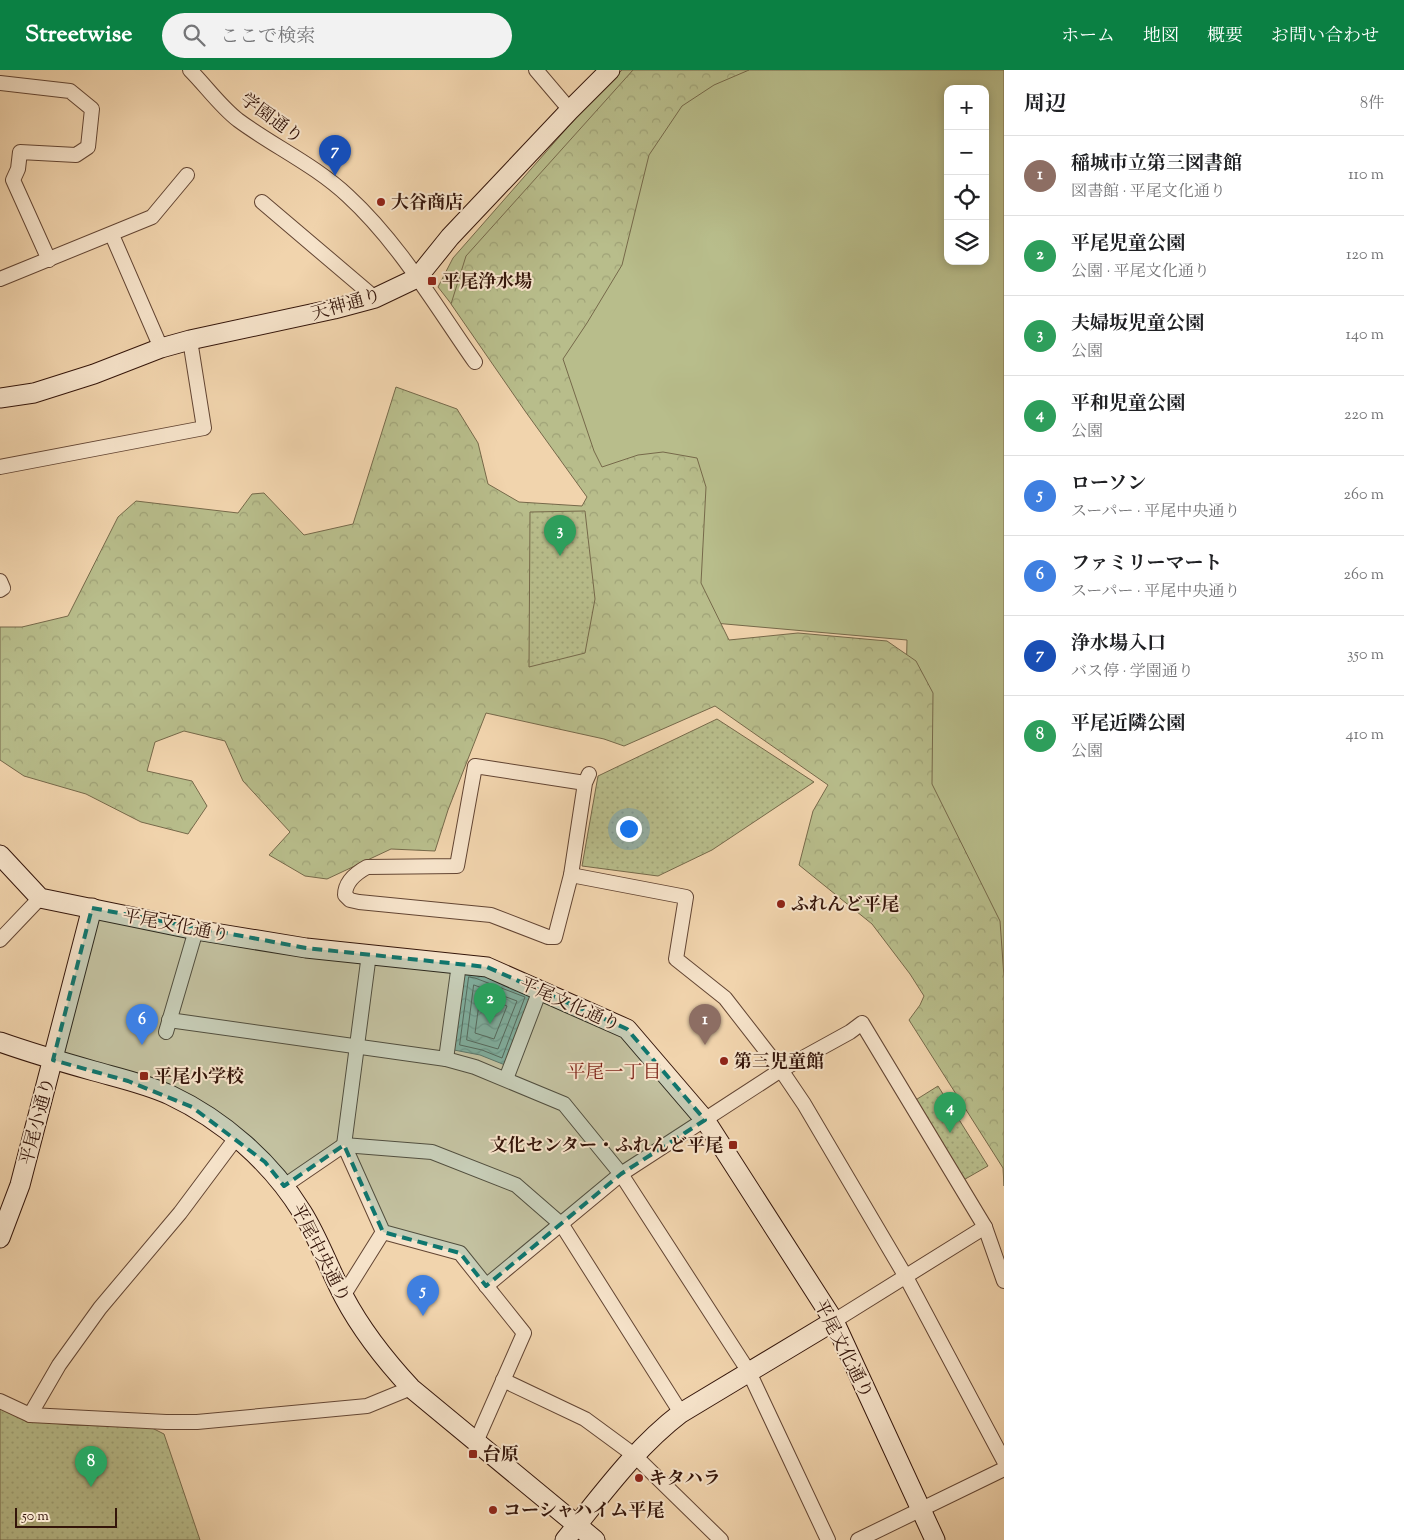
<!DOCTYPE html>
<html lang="ja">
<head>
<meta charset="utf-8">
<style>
	:root { --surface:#fff; --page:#f2f2f2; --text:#202124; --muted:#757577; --line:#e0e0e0; --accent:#0b8043 }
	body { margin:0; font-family:"Sorts Mill Goudy","Noto Serif JP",serif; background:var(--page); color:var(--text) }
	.controls { position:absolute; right:15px; top:15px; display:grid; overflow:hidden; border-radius:10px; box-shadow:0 2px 8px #0003 }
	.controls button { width:45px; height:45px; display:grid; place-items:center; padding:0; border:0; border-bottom:1px solid var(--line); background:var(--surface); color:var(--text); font:25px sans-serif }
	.scale { position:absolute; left:15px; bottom:12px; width:102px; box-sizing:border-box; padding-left:5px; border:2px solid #34150a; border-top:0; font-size:14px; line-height:18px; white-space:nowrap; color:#34150a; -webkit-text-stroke:4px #f6e3ca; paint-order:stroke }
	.you { position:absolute; left:628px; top:758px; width:18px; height:18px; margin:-12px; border:4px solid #fff; border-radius:50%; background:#1a73e8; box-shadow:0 0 0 8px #1a73e833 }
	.badge { display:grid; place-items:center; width:32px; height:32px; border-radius:50%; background:var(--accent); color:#fff; font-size:16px; font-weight:700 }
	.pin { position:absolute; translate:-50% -41px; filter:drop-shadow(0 1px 2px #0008) }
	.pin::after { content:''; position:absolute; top:26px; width:18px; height:15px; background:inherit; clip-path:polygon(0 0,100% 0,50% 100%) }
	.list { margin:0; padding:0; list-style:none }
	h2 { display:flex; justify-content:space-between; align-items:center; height:65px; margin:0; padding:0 20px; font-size:21px }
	h2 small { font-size:16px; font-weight:400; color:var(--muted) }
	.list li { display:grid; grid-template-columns:32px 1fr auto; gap:15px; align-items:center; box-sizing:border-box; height:80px; padding:0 20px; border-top:1px solid var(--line) }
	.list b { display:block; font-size:19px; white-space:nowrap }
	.list p { margin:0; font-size:16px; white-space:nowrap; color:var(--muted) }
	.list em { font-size:16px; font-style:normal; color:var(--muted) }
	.icon { flex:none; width:28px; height:28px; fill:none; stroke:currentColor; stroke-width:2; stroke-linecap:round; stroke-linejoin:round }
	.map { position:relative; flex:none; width:1004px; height:1470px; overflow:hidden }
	header { display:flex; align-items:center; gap:30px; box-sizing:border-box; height:70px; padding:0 25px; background:var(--accent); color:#fff }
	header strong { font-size:24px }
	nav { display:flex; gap:28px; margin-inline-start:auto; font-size:18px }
	.search { width:350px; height:45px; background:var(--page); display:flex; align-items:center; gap:12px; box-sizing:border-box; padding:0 18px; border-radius:28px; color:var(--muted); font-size:19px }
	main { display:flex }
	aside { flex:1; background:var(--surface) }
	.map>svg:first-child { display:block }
	.grass { fill:#b8bd8b; stroke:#76694a; fill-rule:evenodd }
	.forest { fill:url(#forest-crowns); stroke:#76694a }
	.park { fill:url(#park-dots); stroke:#76694a }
	.water { fill:url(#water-waves); stroke:#727768 }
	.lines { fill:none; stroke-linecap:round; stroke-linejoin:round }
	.shore { stroke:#686658; stroke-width:1 }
	.street-casing { stroke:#634533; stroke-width:16 }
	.secondary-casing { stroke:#34150a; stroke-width:21 }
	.street { stroke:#f6e3ca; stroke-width:14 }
	.secondary { stroke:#f6e3ca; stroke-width:19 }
	.marked { fill:#0f766e; fill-opacity:0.2; stroke:#0f766e; stroke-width:4; stroke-dasharray:10 6; stroke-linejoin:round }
	.poi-dot { fill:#8f2418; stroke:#f6e3ca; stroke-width:2 }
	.labels { text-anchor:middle; stroke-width:4; stroke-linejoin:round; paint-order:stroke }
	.street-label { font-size:18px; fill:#34150a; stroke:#f6e3ca }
	.poi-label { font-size:18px; font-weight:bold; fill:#34150a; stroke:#f6e3ca; text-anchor:start }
	.neighbourhood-label { font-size:19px; fill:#7a1f14; stroke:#f6e3ca }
</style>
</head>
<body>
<header>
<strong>Streetwise</strong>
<div class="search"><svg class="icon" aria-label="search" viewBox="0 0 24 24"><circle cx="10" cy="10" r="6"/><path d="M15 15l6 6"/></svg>ここで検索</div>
<nav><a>ホーム</a><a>地図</a><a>概要</a><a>お問い合わせ</a></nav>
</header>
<main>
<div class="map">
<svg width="1004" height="1470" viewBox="0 0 1004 1470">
	<defs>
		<pattern id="forest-crowns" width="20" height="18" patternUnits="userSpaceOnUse" patternTransform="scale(1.25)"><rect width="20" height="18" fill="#b8bd8b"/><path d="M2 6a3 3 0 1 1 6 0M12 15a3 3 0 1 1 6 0" fill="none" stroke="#9fa277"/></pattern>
		<pattern id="park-dots" width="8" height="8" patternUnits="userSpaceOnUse" patternTransform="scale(1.25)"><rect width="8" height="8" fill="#b8bd8b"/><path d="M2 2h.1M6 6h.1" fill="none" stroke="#9fa277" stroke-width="1.8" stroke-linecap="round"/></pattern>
		<pattern id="water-waves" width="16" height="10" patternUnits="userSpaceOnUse" patternTransform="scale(1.25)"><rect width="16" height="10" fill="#9bb8a6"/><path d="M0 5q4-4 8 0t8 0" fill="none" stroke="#869d8e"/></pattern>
	</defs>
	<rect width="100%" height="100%" fill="#f1d4ad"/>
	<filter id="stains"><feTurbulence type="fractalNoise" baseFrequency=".004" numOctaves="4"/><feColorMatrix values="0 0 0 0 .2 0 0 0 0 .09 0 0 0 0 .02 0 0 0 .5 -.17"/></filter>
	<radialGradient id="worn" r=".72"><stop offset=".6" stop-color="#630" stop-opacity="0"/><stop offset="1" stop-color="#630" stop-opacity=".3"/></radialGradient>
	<path class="grass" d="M622 0H1004V1074L900 875 907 570 714 553 607 433 438 217 453 188 574 50ZM948 19H985V191H948Z"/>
	<polygon class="forest" points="633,0 749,0 714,15 682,36 649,85 622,195 587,253 563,289 594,381 602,397 638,385 663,382 697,388 706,417 701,513 729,570 798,563 887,571 916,591 933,623 932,714 1000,851 1004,907 1004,1116 1003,1098 909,950 920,935 924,926 910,904 872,854 799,795 813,741 828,715 715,636 624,676 604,669 486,643 448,740 435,781 391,779 327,809 305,806 269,785 290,762 243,711 225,671 184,661 155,672 147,701 192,711 207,736 188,764 141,752 86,724 24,706 0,690 0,557 22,557 68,546 118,447 136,431 238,443 252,424 264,423 304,465 353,454 396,317 457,339 478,373 488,414 519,432 582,436 587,427 525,341 451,234 466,186"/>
	<g class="park">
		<polygon points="585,441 595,529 585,583 529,597 530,442"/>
		<polygon points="717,649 814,712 712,780 658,806 582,796 598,706"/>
		<polygon points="938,1016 988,1096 960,1112 914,1031"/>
		<polygon points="0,1338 33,1351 71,1355 150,1357 164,1364 200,1470 0,1470"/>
	</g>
	<polygon class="water" points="464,901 476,903 532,924 505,995 480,985 454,980"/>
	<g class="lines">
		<g class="shore">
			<polygon points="469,907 475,908 525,927 502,988 482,980 460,975"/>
			<polygon points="474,915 517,931 498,979 467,970"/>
			<polygon points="483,925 507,936 494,969 475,963 480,927"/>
		</g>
		<defs>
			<g id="street">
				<path d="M190 0C206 16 220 36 238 50 273 76 315 95 348 126 399 173 435 235 475 292"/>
				<polyline points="536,0 570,40"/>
				<polyline points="0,13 70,21 92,39 88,77 76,85 20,82 18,99 13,110 49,190"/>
				<polyline points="262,132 375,228"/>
				<polyline points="112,165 161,278"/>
				<polyline points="0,209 152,147 187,105"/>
				<polyline points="0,397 204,358 190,270"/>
				<polyline points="0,511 3,518 0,520"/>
				<path d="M585 713 475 696 457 796 367 797C356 803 345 812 345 825L350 830 359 832 491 845 548 867H555L571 805 585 713 589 704"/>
				<polyline points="571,805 686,827 676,889 725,928 781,1000 804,1034 906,1207 1004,1391"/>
				<polyline points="0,870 40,828"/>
				<polyline points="369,884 344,1075 383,1162 460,1183 524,1263 476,1372"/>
				<polyline points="169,950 446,989 475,997 564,1034 621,1104 749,1302 828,1470"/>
				<polyline points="166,962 196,860"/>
				<polyline points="446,989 459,894"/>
				<polyline points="506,1009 540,920"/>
				<polyline points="284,1116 344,1075 432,1082 516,1115 562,1155 681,1343"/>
				<polyline points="486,1216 621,1104 781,1000 850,962 862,953 985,1157 1004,1211"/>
				<polyline points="343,1226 383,1162"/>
				<polyline points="834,1251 985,1157"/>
				<polyline points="503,1310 585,1349 634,1385 721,1470"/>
				<polyline points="0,1331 30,1345 166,1352 197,1352 367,1336 411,1318"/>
				<polyline points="30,1345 59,1295 100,1238 180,1143 236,1068"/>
				<polyline points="858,1470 1004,1399"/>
			</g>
			<g id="secondary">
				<polyline points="0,328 34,323 94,304 161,278 190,270 334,239 375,228 417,208 450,167 570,40 610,0"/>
				<polyline points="0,785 40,828 196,860 306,878 487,897 627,959 705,1050 834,1251 935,1470"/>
				<path d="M0 972C31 983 62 992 94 1001 119 1008 146 1014 170 1025 223 1050 271 1092 302 1142 319 1169 329 1199 344 1227 362 1261 385 1290 411 1318L595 1470"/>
				<polyline points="0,1168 20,1115 92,838"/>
				<path d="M565 1470C601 1426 635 1378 681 1343L834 1251"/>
			</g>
		</defs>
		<use href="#street" class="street-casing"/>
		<use href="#secondary" class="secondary-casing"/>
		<use href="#street" class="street"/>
		<use href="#secondary" class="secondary"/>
	</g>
	<path class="marked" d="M92 838 306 878 487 897 627 959 705 1050 621 1104 486 1216 460 1183 383 1162 344 1075 284 1116 265 1092 192 1037 128 1011 53 990Z"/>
	<g class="poi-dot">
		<circle cx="381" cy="132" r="5"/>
		<rect x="427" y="206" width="10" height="10" rx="2.5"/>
		<circle cx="781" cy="834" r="5"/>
		<circle cx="724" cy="991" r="5"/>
		<rect x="139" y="1001" width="10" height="10" rx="2.5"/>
		<rect x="728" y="1070" width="10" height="10" rx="2.5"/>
		<rect x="468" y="1379" width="10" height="10" rx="2.5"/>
		<circle cx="639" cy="1408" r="5"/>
		<circle cx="493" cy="1440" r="5"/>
	</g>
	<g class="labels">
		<g class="street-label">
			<text transform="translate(272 48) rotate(36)" y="6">学園通り</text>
			<text transform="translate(346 234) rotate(-16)" y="6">天神通り</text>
			<text transform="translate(176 855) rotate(11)" y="6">平尾文化通り</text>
			<text transform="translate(570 934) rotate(24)" y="6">平尾文化通り</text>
			<text transform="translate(37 1051) rotate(-75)" y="6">平尾小通り</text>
			<text transform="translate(321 1183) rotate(63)" y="6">平尾中央通り</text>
			<text transform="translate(844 1279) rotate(63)" y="6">平尾文化通り</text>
		</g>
		<g class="poi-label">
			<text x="391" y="138">大谷商店</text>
			<text x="442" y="217">平尾浄水場</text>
			<text x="791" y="840">ふれんど平尾</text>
			<text x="734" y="997">第三児童館</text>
			<text x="154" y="1012">平尾小学校</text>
			<text x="723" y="1081" text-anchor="end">文化センター・ふれんど平尾</text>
			<text x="483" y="1390">台原</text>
			<text x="649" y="1414">キタハラ</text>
			<text x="503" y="1446">コーシャハイム平尾</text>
		</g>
		<g class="neighbourhood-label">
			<text x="614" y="1008">平尾一丁目</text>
		</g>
	</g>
	<rect width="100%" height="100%" filter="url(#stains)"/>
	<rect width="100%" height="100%" fill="url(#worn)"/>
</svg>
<div class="controls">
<button>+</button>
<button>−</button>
<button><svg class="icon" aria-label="locate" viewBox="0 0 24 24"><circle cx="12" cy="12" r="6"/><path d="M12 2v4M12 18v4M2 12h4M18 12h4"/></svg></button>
<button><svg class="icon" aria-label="layers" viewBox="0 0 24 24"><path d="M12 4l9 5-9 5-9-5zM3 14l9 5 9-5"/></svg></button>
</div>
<div class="scale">50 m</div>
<div class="you"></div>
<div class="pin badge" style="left:705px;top:975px;background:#8d6e63">1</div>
<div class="pin badge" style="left:490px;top:954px;background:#2e9e5b">2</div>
<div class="pin badge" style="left:560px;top:486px;background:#2e9e5b">3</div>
<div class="pin badge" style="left:950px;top:1063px;background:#2e9e5b">4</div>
<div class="pin badge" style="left:423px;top:1246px;background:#3f7fe0">5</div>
<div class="pin badge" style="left:142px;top:975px;background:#3f7fe0">6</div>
<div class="pin badge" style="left:335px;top:106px;background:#1a4fb4">7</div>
<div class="pin badge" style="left:91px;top:1417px;background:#2e9e5b">8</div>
</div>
<aside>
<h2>周辺<small>8件</small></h2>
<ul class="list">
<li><span class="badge" style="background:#8d6e63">1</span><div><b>稲城市立第三図書館</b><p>図書館 · 平尾文化通り</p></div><em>110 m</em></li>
<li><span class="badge" style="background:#2e9e5b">2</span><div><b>平尾児童公園</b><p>公園 · 平尾文化通り</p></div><em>120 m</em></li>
<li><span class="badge" style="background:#2e9e5b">3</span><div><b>夫婦坂児童公園</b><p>公園</p></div><em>140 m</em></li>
<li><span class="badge" style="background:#2e9e5b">4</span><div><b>平和児童公園</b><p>公園</p></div><em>220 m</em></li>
<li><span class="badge" style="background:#3f7fe0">5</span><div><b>ローソン</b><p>スーパー · 平尾中央通り</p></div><em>260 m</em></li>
<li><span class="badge" style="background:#3f7fe0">6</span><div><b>ファミリーマート</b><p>スーパー · 平尾中央通り</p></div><em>260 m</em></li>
<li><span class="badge" style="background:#1a4fb4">7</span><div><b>浄水場入口</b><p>バス停 · 学園通り</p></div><em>350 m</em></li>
<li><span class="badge" style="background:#2e9e5b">8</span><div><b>平尾近隣公園</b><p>公園</p></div><em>410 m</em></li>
</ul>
</aside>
</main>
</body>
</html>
